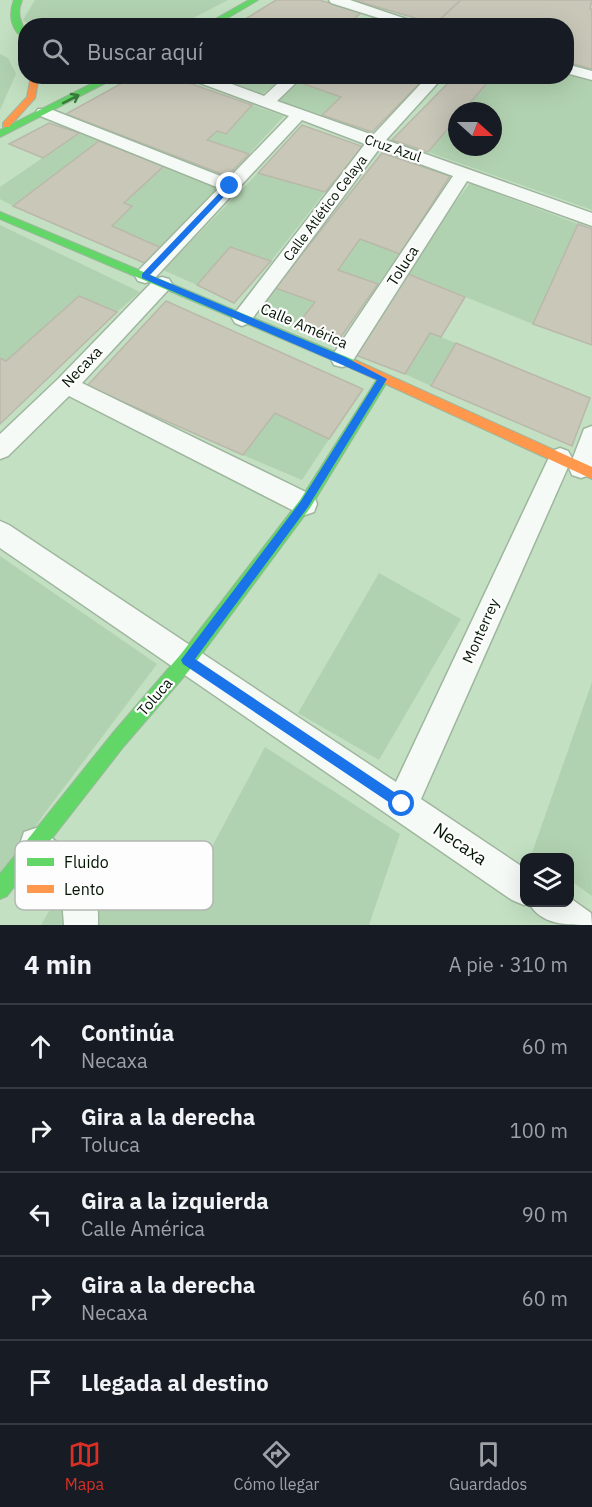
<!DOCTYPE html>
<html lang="es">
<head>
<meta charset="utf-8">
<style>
	:root { --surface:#171b24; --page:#242831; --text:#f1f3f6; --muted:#9ea1a6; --line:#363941; --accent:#d93025 }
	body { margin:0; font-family:"IBM Plex Sans",sans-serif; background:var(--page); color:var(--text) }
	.controls { position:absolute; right:18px; bottom:18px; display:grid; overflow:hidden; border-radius:12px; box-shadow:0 6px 24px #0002 }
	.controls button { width:54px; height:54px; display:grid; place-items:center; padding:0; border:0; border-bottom:2px solid var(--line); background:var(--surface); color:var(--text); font:30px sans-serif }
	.compass { position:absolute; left:448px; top:102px; width:54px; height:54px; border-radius:50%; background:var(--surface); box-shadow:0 6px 24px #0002; rotate:111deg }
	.stop { position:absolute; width:18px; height:18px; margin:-14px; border:4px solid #1a73e8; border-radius:50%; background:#fff }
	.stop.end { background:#1a73e8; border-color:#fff; box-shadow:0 2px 6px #0008 }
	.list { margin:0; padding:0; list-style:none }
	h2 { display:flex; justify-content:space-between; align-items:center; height:78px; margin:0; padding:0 24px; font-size:26px }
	h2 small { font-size:20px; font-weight:400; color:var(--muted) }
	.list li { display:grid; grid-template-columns:39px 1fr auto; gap:18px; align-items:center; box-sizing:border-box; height:84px; padding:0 24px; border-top:2px solid var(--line) }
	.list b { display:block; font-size:22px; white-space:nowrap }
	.list p { margin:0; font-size:20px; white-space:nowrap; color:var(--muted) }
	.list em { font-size:20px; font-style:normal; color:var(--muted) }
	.icon { flex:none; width:33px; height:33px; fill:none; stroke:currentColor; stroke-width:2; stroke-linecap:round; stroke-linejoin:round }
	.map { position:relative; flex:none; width:592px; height:925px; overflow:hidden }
	.search { position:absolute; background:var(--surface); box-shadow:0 6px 24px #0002; left:18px; right:18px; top:18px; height:66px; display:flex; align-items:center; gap:15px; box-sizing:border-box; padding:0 21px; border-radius:24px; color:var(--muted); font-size:22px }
	.sheet { height:498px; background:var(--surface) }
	nav { display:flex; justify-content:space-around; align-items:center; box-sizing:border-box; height:84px; border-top:2px solid var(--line); background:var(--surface); font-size:16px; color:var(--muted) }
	nav a { display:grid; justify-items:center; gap:3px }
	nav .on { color:var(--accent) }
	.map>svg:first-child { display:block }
	.green { fill:#b1d2b0 }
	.building { fill:#c8c7b8; stroke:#bab8aa; stroke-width:1.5 }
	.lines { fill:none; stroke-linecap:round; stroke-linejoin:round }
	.street-casing { stroke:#9fb69e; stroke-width:3 }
	.fast-casing { stroke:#9fb69e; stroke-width:2 }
	.slow-casing { stroke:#9fb69e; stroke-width:2 }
	.street { fill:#f6faf6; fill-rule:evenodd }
	.fast { fill:#63d668; fill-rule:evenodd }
	.slow { fill:#ff974d; fill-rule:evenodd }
	.oneway { stroke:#387f3b }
	.route { fill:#1a73e8 }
	.labels { text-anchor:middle; stroke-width:4.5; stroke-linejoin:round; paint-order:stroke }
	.far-street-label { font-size:14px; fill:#031503; stroke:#fdfdfd }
	.street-label { font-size:15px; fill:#031503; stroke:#fdfdfd }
	.near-street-label { font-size:18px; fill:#031503; stroke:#fdfdfd }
	.key { fill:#fdfdfd; stroke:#b2b7b2; stroke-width:1.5 }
	.key-label { font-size:16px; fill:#031503 }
</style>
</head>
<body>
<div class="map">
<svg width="592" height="925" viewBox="0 0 592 925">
	<rect width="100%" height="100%" fill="#c3e0c2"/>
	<g class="green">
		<polygon points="35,0 228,0 180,25 31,26 23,20"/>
		<polygon points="0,54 8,58 16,74 0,110"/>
		<polygon points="567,73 592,80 592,210 428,152 457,118 457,147 493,147 493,111 463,111 493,77 566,76"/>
		<polygon points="206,77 264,77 279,82 258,97"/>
		<polygon points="298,82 341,97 322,115 276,100"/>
		<polygon points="252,105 284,116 249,154 207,140 217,131 226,134"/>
		<polygon points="79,133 99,141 13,206 0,199 0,187"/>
		<polygon points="164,166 223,189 164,249 112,226 131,206 124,203"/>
		<polygon points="258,173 325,192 271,261 230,247 197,285 163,270"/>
		<polygon points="470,183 578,224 533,324 403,272"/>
		<polygon points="0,225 140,292 117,312 79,296 6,361 0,358"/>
		<polygon points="360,239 400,254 378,284 338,270"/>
		<polygon points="275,288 315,302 295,328 257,311"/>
		<polygon points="430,333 456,343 431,386 405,374"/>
		<polygon points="275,413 329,439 302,480 243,455"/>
		<polygon points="0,556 157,664 44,814 0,881"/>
		<polygon points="379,573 461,619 379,760 298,713"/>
		<polygon points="592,682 592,896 570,880 570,858 538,857 532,853"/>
		<polygon points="265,747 400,834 369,925 41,925 89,842 179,909"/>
	</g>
	<g class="building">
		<polygon points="276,0 319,0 362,12 346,26 234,26"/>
		<polygon points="354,0 461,0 435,24"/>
		<polygon points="461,0 592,0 590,9 592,9 592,69 566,62 566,26 435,24"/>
		<polygon points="376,18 403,26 367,26"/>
		<polygon points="135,76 169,76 252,105 226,134 217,131 207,140 249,154 227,176 66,114"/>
		<polygon points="304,76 427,76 372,132 322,115 341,97 298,82"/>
		<polygon points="455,76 493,76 463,111 457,111 457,118 428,152 392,140"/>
		<polygon points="49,123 79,133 43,158 9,144"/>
		<polygon points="302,125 364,147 325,192 258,173"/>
		<polygon points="99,141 164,166 124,203 132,206 112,226 164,249 149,265 13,206"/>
		<polygon points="382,153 450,176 400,254 360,239 338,270 378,284 336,344 295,328 315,302 275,288"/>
		<polygon points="578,224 592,229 592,345 533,324"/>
		<polygon points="230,247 271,261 234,303 197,285"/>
		<polygon points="403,272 465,297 441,337 430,333 405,374 350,353"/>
		<polygon points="79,296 117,312 0,424 0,358 6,361"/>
		<polygon points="166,301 363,389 329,439 275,413 243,455 87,386"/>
		<polygon points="456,343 590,398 572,446 431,386"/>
	</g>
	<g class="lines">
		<defs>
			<g id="street">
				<polygon points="329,0 350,0 427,26 404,26 331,3"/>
				<polygon points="566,64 592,71 592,80 566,73"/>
				<polygon points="187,76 210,76 264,96 286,76 303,76 277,101 373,135 428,76 444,76 386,140 592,213 592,226 467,181 350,365 342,367 334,365 331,359 334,353 453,176 379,149 249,323 242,326 235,323 232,318 235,313 365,144 302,120 152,281 145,283 138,281 135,276 138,271 219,188 38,115 36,112 38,109 50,109 228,179 289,116 189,79"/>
				<polygon points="162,277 169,279 172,284 169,289 82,383 314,496 317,504 314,512 305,515 296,512 69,396 8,456 0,459 0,434 58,379 155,279"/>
				<polygon points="592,426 592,470 590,475 581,478 572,475 569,468 584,429"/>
				<path d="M560 448 568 451 572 458 421 799 524 868V902H570V898L591 913 592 925C566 925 541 925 529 903L524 905 512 900 0 548V521L9 525 396 782 552 451Z"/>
				<path d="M36 828C53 835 92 873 96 892 98 902 98 914 98 925H64L62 898 24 856 20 844 24 832Z"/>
			</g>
			<g id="fast">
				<path d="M14 0H22C14 19 26 24 26 40 11 31 8 15 14 0Z"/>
				<polygon points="249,0 258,0 214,26 203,26"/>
				<polygon points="107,76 119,76 0,137 0,130"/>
				<polygon points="0,212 359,362 361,365 355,370 351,368 0,219"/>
				<polygon points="383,374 389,379 387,382 310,508 193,666 124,746 7,896 0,899 0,874 112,734 181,654 300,500 379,376"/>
			</g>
			<g id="slow">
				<polygon points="31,76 39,76 35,98 9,127 3,127 3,123 27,97"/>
				<polygon points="355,360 592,467 592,479 351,368 349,365 351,362"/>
			</g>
		</defs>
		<use href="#street" class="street-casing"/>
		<use href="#fast" class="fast-casing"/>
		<use href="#slow" class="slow-casing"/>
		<use href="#street" class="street"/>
		<use href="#fast" class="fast"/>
		<use href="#slow" class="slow"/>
	</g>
	<defs><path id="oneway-shaft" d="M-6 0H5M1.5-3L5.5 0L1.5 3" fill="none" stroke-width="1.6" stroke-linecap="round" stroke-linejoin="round" transform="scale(1.5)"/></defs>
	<use class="oneway" href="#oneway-shaft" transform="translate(71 99) rotate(-27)"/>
	<polygon class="route" points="228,184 234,186 150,275 345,357 387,379 308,507 195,659 406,800 408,804 406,809 402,811 183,664 181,660 301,501 377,380 142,278 142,274"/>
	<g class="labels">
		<g class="far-street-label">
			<text transform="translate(393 148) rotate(19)" y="5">Cruz Azul</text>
			<text transform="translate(325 208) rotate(-53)" y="5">Calle Atlético Celaya</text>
		</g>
		<g class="street-label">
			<text transform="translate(403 266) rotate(-57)" y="5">Toluca</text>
			<text transform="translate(304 326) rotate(23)" y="5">Calle América</text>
			<text transform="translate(82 367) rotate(-46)" y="5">Necaxa</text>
			<text transform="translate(481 631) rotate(-66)" y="5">Monterrey</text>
			<text transform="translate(155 697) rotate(-49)" y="5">Toluca</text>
		</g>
		<g class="near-street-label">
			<text transform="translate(460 844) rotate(34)" y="6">Necaxa</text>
		</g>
	</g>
	<rect x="15" y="841" width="198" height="69" rx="9" class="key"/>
	<rect x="27" y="858" width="27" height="8" fill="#63d668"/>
	<rect x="27" y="885" width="27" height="8" fill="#ff974d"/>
	<g class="key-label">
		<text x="64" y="868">Fluido</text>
		<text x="64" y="895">Lento</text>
	</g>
</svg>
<div class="controls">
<button><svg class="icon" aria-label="layers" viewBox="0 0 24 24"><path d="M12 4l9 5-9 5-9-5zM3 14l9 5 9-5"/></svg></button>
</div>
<svg class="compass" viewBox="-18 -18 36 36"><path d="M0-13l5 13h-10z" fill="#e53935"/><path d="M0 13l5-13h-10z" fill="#9ea1a6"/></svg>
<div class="stop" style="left:402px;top:804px"></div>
<div class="stop end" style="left:230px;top:186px"></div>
<div class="search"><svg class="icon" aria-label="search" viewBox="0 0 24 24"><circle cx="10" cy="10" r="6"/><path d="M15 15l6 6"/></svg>Buscar aquí</div>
</div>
<section class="sheet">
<h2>4 min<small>A pie · 310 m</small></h2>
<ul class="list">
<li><svg class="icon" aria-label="ahead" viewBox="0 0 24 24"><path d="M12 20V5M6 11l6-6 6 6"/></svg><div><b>Continúa</b><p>Necaxa</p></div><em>60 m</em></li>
<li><svg class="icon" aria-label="right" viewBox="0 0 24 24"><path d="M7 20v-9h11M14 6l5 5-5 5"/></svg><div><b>Gira a la derecha</b><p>Toluca</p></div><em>100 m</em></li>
<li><svg class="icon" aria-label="left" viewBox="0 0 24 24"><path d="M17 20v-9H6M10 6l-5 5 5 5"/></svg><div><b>Gira a la izquierda</b><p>Calle América</p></div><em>90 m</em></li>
<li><svg class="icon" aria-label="right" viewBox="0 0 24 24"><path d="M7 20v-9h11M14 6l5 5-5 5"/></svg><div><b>Gira a la derecha</b><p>Necaxa</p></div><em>60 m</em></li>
<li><svg class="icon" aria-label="arrive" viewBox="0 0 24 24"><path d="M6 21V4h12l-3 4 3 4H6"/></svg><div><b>Llegada al destino</b></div></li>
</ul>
</section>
<nav>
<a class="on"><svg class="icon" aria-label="map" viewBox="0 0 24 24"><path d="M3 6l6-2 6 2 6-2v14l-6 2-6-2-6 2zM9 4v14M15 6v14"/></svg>Mapa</a>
<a><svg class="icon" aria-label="directions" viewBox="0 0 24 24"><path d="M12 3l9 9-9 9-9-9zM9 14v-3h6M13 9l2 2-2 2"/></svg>Cómo llegar</a>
<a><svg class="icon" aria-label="saved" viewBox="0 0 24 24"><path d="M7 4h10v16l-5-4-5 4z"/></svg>Guardados</a>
</nav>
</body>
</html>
